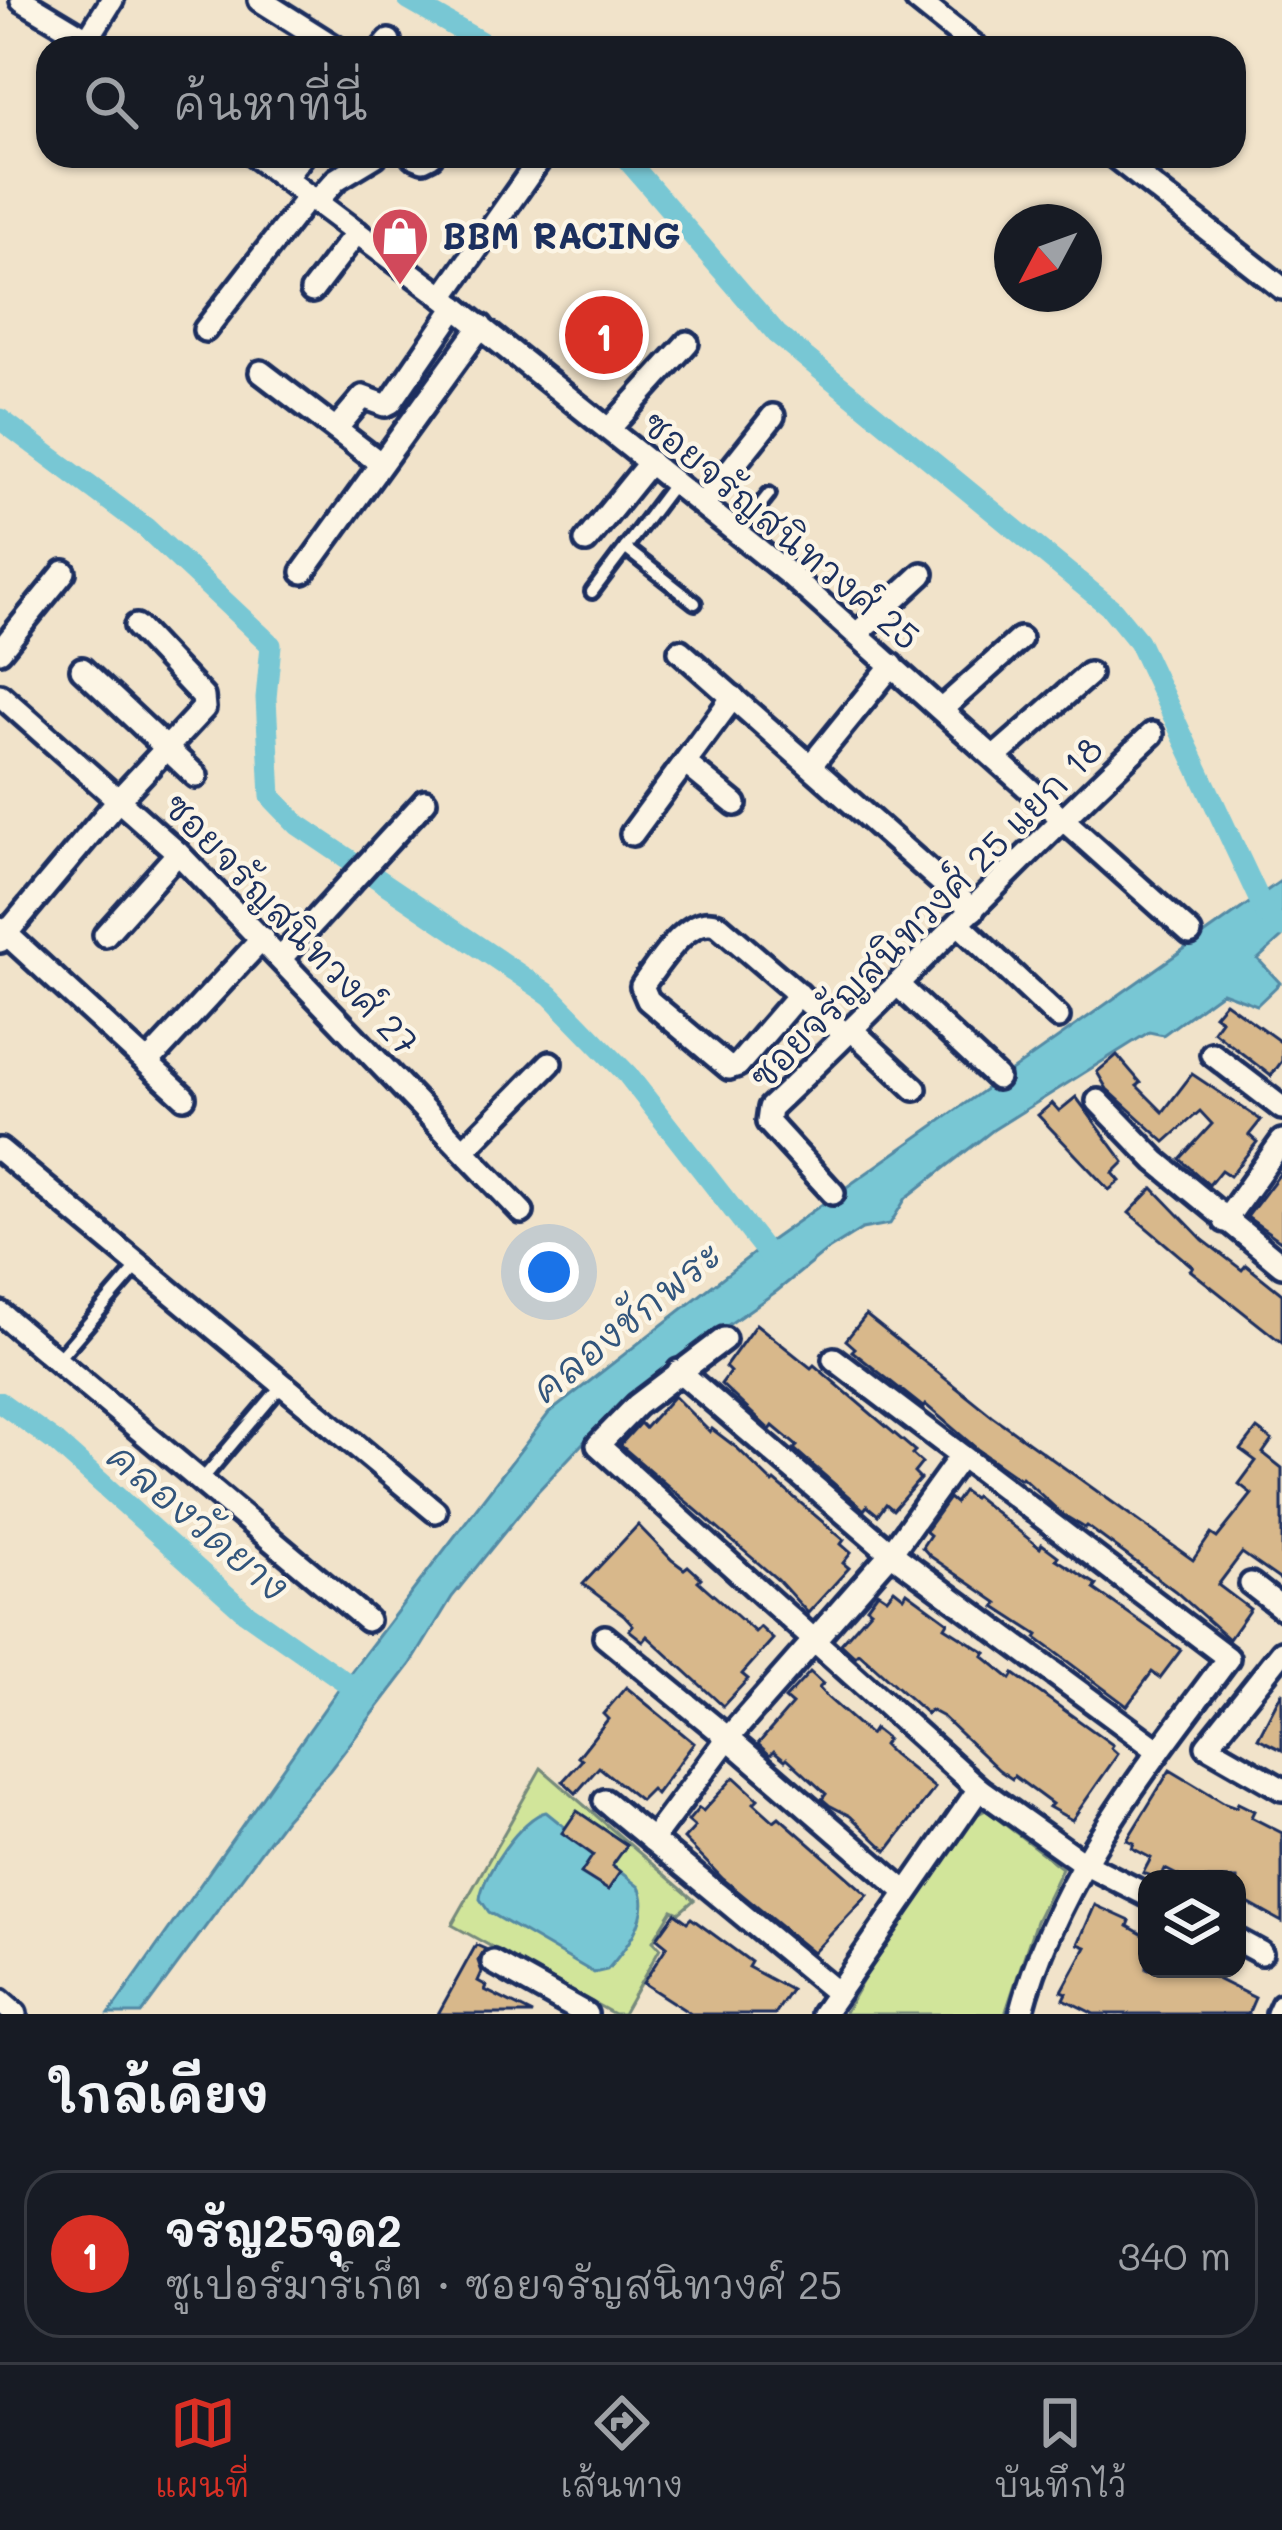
<!DOCTYPE html>
<html lang="th">
<head>
<meta charset="utf-8">
<style>
	:root { --surface:#171b24; --page:#242831; --text:#f1f3f6; --muted:#9ea1a6; --line:#363941; --accent:#d93025 }
	body { margin:0; font-family:Mali,"Playpen Sans Thai",sans-serif; background:var(--page); color:var(--text) }
	.controls { position:absolute; right:36px; bottom:36px; display:grid; overflow:hidden; border-radius:24px; box-shadow:0 3px 9px #0004 }
	.controls button { width:108px; height:108px; display:grid; place-items:center; padding:0; border:0; border-bottom:3px solid var(--line); background:var(--surface); color:var(--text); font:60px sans-serif }
	.compass { position:absolute; left:994px; top:204px; width:108px; height:108px; border-radius:50%; background:var(--surface); box-shadow:0 3px 9px #0004; rotate:229deg }
	.you { position:absolute; left:549px; top:1272px; width:42px; height:42px; margin:-30px; border:9px solid #fff; border-radius:50%; background:#1a73e8; box-shadow:0 0 0 18px #1a73e833 }
	.badge { display:grid; place-items:center; width:78px; height:78px; border-radius:50%; background:var(--accent); color:#fff; font-size:39px; font-weight:700 }
	.pin { position:absolute; translate:-50% -50%; border:6px solid #fff; box-shadow:0 3px 12px #0006 }
	.list { margin:0; padding:0; list-style:none }
	h2 { display:flex; justify-content:space-between; align-items:center; height:156px; margin:0; padding:0 48px; font-size:51px }
	h2 small { font-size:39px; font-weight:400; color:var(--muted) }
	.list li { display:grid; grid-template-columns:78px 1fr auto; gap:36px; align-items:center; box-sizing:border-box; height:168px; margin:0 24px 24px; padding:0 24px; border:3px solid var(--line); border-radius:36px }
	.list b { display:block; font-size:45px; white-space:nowrap }
	.list p { margin:0; font-size:39px; white-space:nowrap; color:var(--muted) }
	.list em { font-size:39px; font-style:normal; color:var(--muted) }
	.icon { flex:none; width:66px; height:66px; fill:none; stroke:currentColor; stroke-width:2; stroke-linecap:round; stroke-linejoin:round }
	.map { position:relative; flex:none; width:1282px; height:2014px; overflow:hidden }
	.search { position:absolute; background:var(--surface); box-shadow:0 3px 9px #0004; left:36px; right:36px; top:36px; height:132px; display:flex; align-items:center; gap:30px; box-sizing:border-box; padding:0 42px; border-radius:36px; color:var(--muted); font-size:45px }
	.sheet { height:348px; background:var(--surface) }
	nav { display:flex; justify-content:space-around; align-items:center; box-sizing:border-box; height:168px; border-top:3px solid var(--line); background:var(--surface); font-size:33px; color:var(--muted) }
	nav a { display:grid; justify-items:center; gap:6px }
	nav .on { color:var(--accent) }
	.map>svg:first-child { display:block }
	.green { fill:#d1e59a; stroke:#768a7c; stroke-width:3 }
	.water { fill:#78c7d4; stroke:#538aa5; stroke-width:3 }
	.lines { fill:none; stroke-linecap:round; stroke-linejoin:round }
	.canal { stroke:#78c7d4; stroke-width:21 }
	.building { fill:#d8b88b; stroke:#1b2f5e; stroke-width:3 }
	.service-casing { stroke:#1b2f5e; stroke-width:20 }
	.minor-casing { stroke:#1b2f5e; stroke-width:30 }
	.service { stroke:#fcf5e5; stroke-width:10 }
	.minor { stroke:#fcf5e5; stroke-width:21 }
	.labels { text-anchor:middle; stroke-width:9; stroke-linejoin:round; paint-order:stroke }
	.poi-label { font-size:36px; font-weight:bold; fill:#1b2f5e; stroke:#fcf5e5; text-anchor:start }
	.street-label { font-size:36px; fill:#1b2f5e; stroke:#fcf5e5 }
	.water-label { font-size:39px; font-style:italic; fill:#32557c; stroke:#fcf5e5 }
</style>
</head>
<body>
<div class="map">
<svg width="1282" height="2014" viewBox="0 0 1282 2014">
	<rect width="100%" height="100%" fill="#f1e3ca"/>
	<filter id="ink" filterUnits="userSpaceOnUse"><feTurbulence type="fractalNoise" baseFrequency=".00833" numOctaves="2"/><feDisplacementMap in="SourceGraphic" scale="24" xChannelSelector="R" yChannelSelector="G"/><feConvolveMatrix kernelMatrix="1 2 1 2 8 2 1 2 1" color-interpolation-filters="sRGB"/></filter>
	<g filter="url(#ink)">
		<g class="green">
			<polygon points="541,1768 694,1900 679,1913 672,1910 653,1941 660,1948 623,2014 614,2014 452,1925"/>
			<polygon points="986,1810 1062,1868 1036,1921 1005,2014 844,2014 893,1927 970,1818"/>
		</g>
		<g class="water">
			<polygon points="1282,880 1282,937 1258,959 1280,983 1257,1005 1222,992 1163,1035 1149,1032 993,1130 906,1198 890,1224 862,1229 825,1252 777,1291 628,1395 538,1491 452,1597 411,1664 330,1770 285,1819 141,2014 109,2014 344,1681 549,1413 763,1246"/>
			<path d="M546 1812 639 1887C653 1914 625 1950 607 1970L594 1973 489 1912 480 1899C482 1875 523 1816 546 1812Z"/>
		</g>
		<g class="lines">
			<g class="canal">
				<polyline points="408,0 492,48"/>
				<polyline points="624,156 777,334 1111,608 1138,641 1266,914 1282,927"/>
				<polyline points="0,419 146,528 271,645 266,698 271,797 298,825 550,995 627,1074 771,1258"/>
				<polyline points="0,1402 57,1443 245,1612 357,1690"/>
			</g>
		</g>
		<g class="building">
			<polygon points="1225,1002 1282,1043 1282,1061 1271,1076 1213,1031 1221,1020 1214,1015"/>
			<polygon points="1117,1055 1141,1083 1137,1086 1163,1112 1192,1074 1261,1120 1249,1135 1257,1142 1230,1176 1221,1170 1209,1185 1180,1159 1212,1124 1200,1111 1165,1142 1107,1089 1097,1072"/>
			<polygon points="1076,1097 1124,1162 1113,1173 1120,1181 1109,1190 1038,1115 1052,1103 1059,1111"/>
			<polygon points="1282,1171 1282,1242 1247,1217"/>
			<polygon points="1153,1188 1203,1240 1242,1270 1246,1265 1282,1294 1282,1343 1190,1270 1193,1267 1129,1213"/>
			<polygon points="866,1315 992,1416 1193,1560 1211,1534 1217,1538 1252,1494 1239,1484 1256,1461 1241,1450 1257,1429 1272,1440 1263,1453 1282,1468 1282,1581 1242,1553 1218,1585 1250,1609 1229,1639 1175,1591 1087,1526 1085,1528 1062,1514 1022,1477 1020,1479 977,1449 926,1405 924,1408 852,1351 855,1348 846,1340"/>
			<polygon points="756,1324 811,1368 814,1365 915,1451 912,1454 922,1463 914,1473 920,1479 893,1510 886,1504 878,1515 867,1506 864,1510 794,1449 797,1446 773,1426 770,1430 721,1384 730,1372 725,1367"/>
			<polygon points="674,1396 710,1432 712,1429 737,1448 773,1483 775,1481 844,1540 841,1544 851,1553 843,1563 849,1568 808,1613 778,1580 620,1445 640,1423 645,1428"/>
			<polygon points="963,1491 973,1498 975,1496 1040,1548 1042,1544 1058,1556 1056,1559 1097,1585 1094,1589 1181,1650 1160,1678 1152,1672 1127,1706 1036,1638 1038,1635 995,1607 998,1603 930,1556 922,1547 930,1535 925,1531 949,1498 955,1503"/>
			<polygon points="638,1525 672,1560 684,1569 688,1566 701,1578 698,1581 755,1632 760,1627 773,1639 742,1674 748,1679 723,1706 647,1636 643,1641 629,1630 633,1625 624,1615 583,1584"/>
			<polygon points="894,1589 904,1597 907,1592 948,1622 945,1627 986,1653 983,1656 1011,1679 1014,1674 1113,1745 1111,1748 1118,1754 1072,1820 1049,1807 1052,1804 1014,1776 1012,1779 999,1770 943,1717 930,1710 927,1714 859,1653 855,1657 841,1644 871,1610 867,1607 878,1592 887,1598"/>
			<polygon points="810,1672 823,1684 819,1688 828,1698 870,1735 874,1729 887,1739 883,1745 892,1754 935,1788 887,1851 850,1816 829,1805 822,1799 826,1794 787,1758 785,1760 774,1751 770,1755 758,1744 792,1705 785,1699"/>
			<polygon points="626,1687 694,1743 656,1794 651,1789 640,1800 599,1767 576,1793 563,1781 582,1760 578,1757 608,1719 603,1714"/>
			<polygon points="1282,1692 1282,1750 1258,1738"/>
			<polygon points="1170,1770 1225,1803 1236,1807 1238,1803 1254,1811 1251,1817 1282,1833 1282,1922 1237,1897 1237,1879 1185,1879 1165,1869 1160,1879 1143,1873 1151,1858 1132,1848 1134,1843 1127,1840"/>
			<polygon points="734,1777 758,1799 754,1803 774,1821 779,1817 868,1895 813,1953 723,1879 684,1839 695,1827 688,1821 699,1808 703,1811"/>
			<polygon points="577,1811 627,1845 612,1866 620,1872 608,1890 581,1873 593,1855 562,1833"/>
			<polygon points="1095,1905 1130,1921 1128,1926 1147,1937 1147,1969 1197,1969 1255,1998 1248,2014 1094,2014 1064,1999 1067,1993 1062,1991 1086,1947 1078,1944"/>
			<polygon points="675,1913 687,1922 691,1918 751,1962 748,1967 791,1990 775,2014 691,2014 643,1983 667,1946 657,1938"/>
			<polygon points="476,1945 485,1949 478,1961 482,1972 478,1981 487,1986 485,1990 533,2014 438,2014"/>
		</g>
		<g class="lines">
			<defs>
				<g id="service">
					<polyline points="738,533 769,494"/>
					<polyline points="625,548 695,603"/>
					<polyline points="592,592 675,482"/>
					<polyline points="57,1360 139,1265"/>
					<polyline points="200,1482 282,1385"/>
				</g>
				<g id="minor">
					<polyline points="22,0 102,48"/>
					<polyline points="260,0 336,48"/>
					<polyline points="917,0 977,48"/>
					<polyline points="87,40 112,0"/>
					<polyline points="383,48 389,41"/>
					<polyline points="255,156 443,297 791,576 1190,933"/>
					<polyline points="413,156 423,160 431,156"/>
					<polyline points="1114,156 1282,288"/>
					<polyline points="285,178 302,156"/>
					<polyline points="317,201 337,179 375,156"/>
					<polyline points="312,291 357,232"/>
					<polyline points="443,297 542,156"/>
					<polyline points="205,330 309,196"/>
					<polyline points="261,372 376,460"/>
					<polyline points="336,429 363,397 385,405 391,402 456,307"/>
					<polyline points="609,429 687,343"/>
					<polyline points="703,504 773,416"/>
					<polyline points="586,541 650,462"/>
					<polyline points="303,572 481,326"/>
					<polyline points="857,634 922,574"/>
					<polyline points="0,651 64,572"/>
					<polyline points="680,651 973,910"/>
					<polyline points="82,669 196,776"/>
					<polyline points="0,695 178,853 522,1212"/>
					<polyline points="942,709 1020,639"/>
					<polyline points="996,756 1089,674"/>
					<polyline points="685,763 735,804"/>
					<polyline points="811,765 892,665"/>
					<polyline points="632,834 733,697"/>
					<polyline points="959,924 1058,1017"/>
					<polyline points="0,928 184,1097"/>
					<polyline points="105,935 178,853"/>
					<polyline points="0,941 120,798 204,708 203,697 136,626"/>
					<polyline points="281,958 425,801"/>
					<polyline points="898,985 997,1078"/>
					<path d="M799 994 738 1065 729 1068 648 1000 642 986C658 965 689 912 718 925L846 1035"/>
					<polyline points="852,1030 915,1089"/>
					<polyline points="1212,1054 1282,1108"/>
					<polyline points="148,1062 263,938"/>
					<polyline points="1098,1101 1156,1161 1282,1265"/>
					<polyline points="0,1150 435,1511"/>
					<polyline points="464,1150 550,1063"/>
					<path d="M833 1193 768 1122 770 1108C900 986 1021 855 1152 734"/>
					<polyline points="1225,1221 1282,1141"/>
					<polyline points="0,1313 367,1620"/>
					<polyline points="724,1339 637,1405 598,1445 979,1789 1082,1862 1147,1895"/>
					<path d="M834 1359 1228 1658C1146 1769 1056 1878 1021 2014"/>
					<polyline points="679,1371 891,1553 1159,1751"/>
					<polyline points="1251,1584 1282,1608"/>
					<polyline points="605,1637 728,1738 906,1892"/>
					<polyline points="1282,1652 1207,1746 1282,1789"/>
					<polyline points="605,1801 837,1993"/>
					<polyline points="652,1840 728,1738 891,1553 961,1456"/>
					<polyline points="1237,1940 1261,1953"/>
					<polyline points="493,1962 586,2014"/>
					<polyline points="0,2001 15,2014"/>
					<polyline points="823,2014 979,1789"/>
					<polyline points="1278,2014 1282,2005"/>
				</g>
			</defs>
			<use href="#service" class="service-casing"/>
			<use href="#minor" class="minor-casing"/>
			<use href="#service" class="service"/>
			<use href="#minor" class="minor"/>
		</g>
	</g>
	<defs>
		<symbol id="shop-pin" viewBox="-11 -11 22 30"><path d="M0 17L-7.5 6A9.5 9.5 0 1 1 7.5 6Z" fill="#d1495b" stroke="#fcf5e5"/><path d="M-5-2.5h2.3a2.7 3.5 0 0 1 5.4 0H5L5.5 6h-11ZM-1.5-2.5h3a1.5 2.3 0 0 0-3 0Z" fill="#fff"/></symbol>
	</defs>
	<g fill-rule="evenodd">
		<use href="#shop-pin" x="367" y="203" width="66" height="90"/>
	</g>
	<g class="labels">
		<g class="poi-label">
			<text x="442" y="249">BBM RACING</text>
		</g>
		<g class="street-label">
			<text transform="translate(781 530) rotate(40)" y="13">ซอยจรัญสนิทวงศ์ 25</text>
			<text transform="translate(926 913) rotate(-45)" y="13">ซอยจรัญสนิทวงศ์ 25 แยก 18</text>
			<text transform="translate(291 924) rotate(46)" y="13">ซอยจรัญสนิทวงศ์ 27</text>
		</g>
		<g class="water-label">
			<text transform="translate(626 1322) rotate(-39)" y="14">คลองชักพระ</text>
			<text transform="translate(198 1522) rotate(40)" y="14">คลองวัดยาง</text>
		</g>
	</g>
</svg>
<div class="controls">
<button><svg class="icon" aria-label="layers" viewBox="0 0 24 24"><path d="M12 4l9 5-9 5-9-5zM3 14l9 5 9-5"/></svg></button>
</div>
<svg class="compass" viewBox="-18 -18 36 36"><path d="M0-13l5 13h-10z" fill="#e53935"/><path d="M0 13l5-13h-10z" fill="#9ea1a6"/></svg>
<div class="you"></div>
<div class="pin badge" style="left:604px;top:335px">1</div>
<div class="search"><svg class="icon" aria-label="search" viewBox="0 0 24 24"><circle cx="10" cy="10" r="6"/><path d="M15 15l6 6"/></svg>ค้นหาที่นี่</div>
</div>
<section class="sheet">
<h2>ใกล้เคียง<small></small></h2>
<ul class="list">
<li><span class="badge">1</span><div><b>จรัญ25จุด2</b><p>ซูเปอร์มาร์เก็ต · ซอยจรัญสนิทวงศ์ 25</p></div><em>340 m</em></li>
</ul>
</section>
<nav>
<a class="on"><svg class="icon" aria-label="map" viewBox="0 0 24 24"><path d="M3 6l6-2 6 2 6-2v14l-6 2-6-2-6 2zM9 4v14M15 6v14"/></svg>แผนที่</a>
<a><svg class="icon" aria-label="directions" viewBox="0 0 24 24"><path d="M12 3l9 9-9 9-9-9zM9 14v-3h6M13 9l2 2-2 2"/></svg>เส้นทาง</a>
<a><svg class="icon" aria-label="saved" viewBox="0 0 24 24"><path d="M7 4h10v16l-5-4-5 4z"/></svg>บันทึกไว้</a>
</nav>
</body>
</html>
